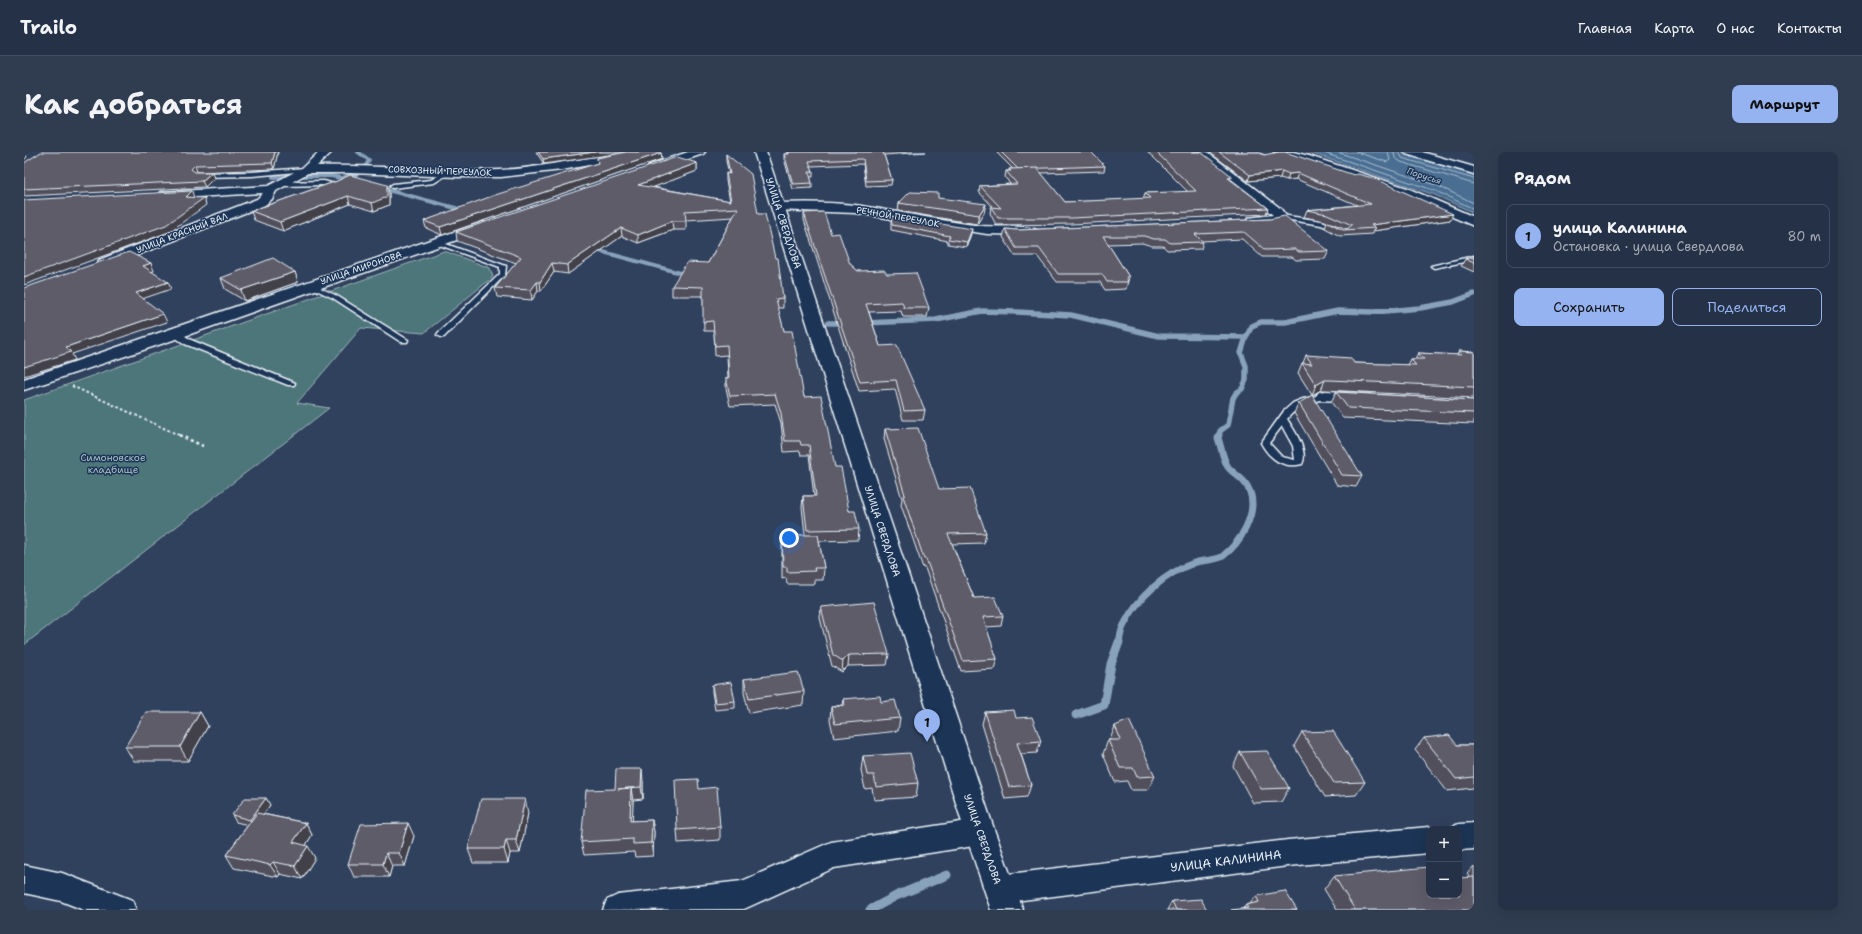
<!DOCTYPE html>
<html lang="ru">
<head>
<meta charset="utf-8">
<style>
	:root { --surface:#243146; --page:#303d51; --text:#f1f3f6; --muted:#a3a9b3; --line:#414c5f; --accent:#95b2f1 }
	body { margin:0; font-family:"Shantell Sans",sans-serif; background:var(--page); color:var(--text) }
	.controls { position:absolute; right:12px; bottom:12px; display:grid; overflow:hidden; border-radius:8px; box-shadow:0 4px 16px #0002 }
	.controls button { width:36px; height:36px; display:grid; place-items:center; padding:0; border:0; border-bottom:1px solid var(--line); background:var(--surface); color:var(--text); font:20px sans-serif }
	.you { position:absolute; left:765px; top:386px; width:14px; height:14px; margin:-10px; border:3px solid #fff; border-radius:50%; background:#1a73e8; box-shadow:0 0 0 6px #1a73e833 }
	.badge { display:grid; place-items:center; width:26px; height:26px; border-radius:50%; background:var(--accent); color:#111; font-size:13px; font-weight:700 }
	.pin { position:absolute; translate:-50% -33px; filter:drop-shadow(0 1px 2px #0008) }
	.pin::after { content:''; position:absolute; top:21px; width:14px; height:12px; background:inherit; clip-path:polygon(0 0,100% 0,50% 100%) }
	.list { margin:0; padding:0; list-style:none }
	h2 { display:flex; justify-content:space-between; align-items:center; height:52px; margin:0; padding:0 16px; font-size:17px }
	h2 small { font-size:13px; font-weight:400; color:var(--muted) }
	.list li { display:grid; grid-template-columns:26px 1fr auto; gap:12px; align-items:center; box-sizing:border-box; height:64px; margin:0 8px 8px; padding:0 8px; border:1px solid var(--line); border-radius:8px }
	.list b { display:block; font-size:15px; white-space:nowrap }
	.list p { margin:0; font-size:13px; white-space:nowrap; color:var(--muted) }
	.list em { font-size:13px; font-style:normal; color:var(--muted) }
	.actions { display:flex; gap:8px; padding:12px 16px }
	.actions a { flex:1; padding:9px 0; border:1px solid var(--accent); border-radius:8px; text-align:center; font-size:14px; color:var(--accent) }
	.actions .main { background:var(--accent); color:#111 }
	.map { position:relative; flex:none; width:1450px; height:758px; overflow:hidden; border-radius:8px }
	header { display:flex; align-items:center; gap:24px; box-sizing:border-box; height:56px; padding:0 20px; background:var(--surface); border-bottom:1px solid var(--line) }
	header strong { font-size:19px }
	nav { display:flex; gap:22px; margin-inline-start:auto; font-size:14px }
	.intro { display:flex; align-items:center; justify-content:space-between; box-sizing:border-box; height:96px; padding:0 24px }
	h1 { margin:0; font-size:28px }
	.button { padding:10px 18px; border-radius:8px; background:var(--accent); color:#111; font-size:14px; font-weight:700 }
	main { display:flex; gap:24px; padding:0 24px }
	aside { flex:1; background:var(--surface); border-radius:8px; box-shadow:0 4px 16px #0002 }
	.map>svg:first-child { display:block }
	.green { fill:#4e767a; stroke:#9bb4b9 }
	.water { fill:#4a6e92; stroke:#89a2bb }
	.lines { fill:none; stroke-linecap:round; stroke-linejoin:round }
	.shore { stroke:#a9bdcf; stroke-width:1 }
	.stream-far3 { stroke:#89a2bb; stroke-width:4 }
	.stream-far2 { stroke:#89a2bb; stroke-width:5.5 }
	.stream-far1 { stroke:#89a2bb; stroke-width:7 }
	.stream { stroke:#89a2bb; stroke-width:9 }
	.service-casing { stroke:#e8f1f8; stroke-width:3 }
	.minor-casing { stroke:#e8f1f8; stroke-width:3 }
	.tertiary-casing { stroke:#e8f1f8; stroke-width:3 }
	.path-far1 { stroke:#e8f1f8; stroke-width:2; stroke-dasharray:2.5 2.5; stroke-linecap:butt }
	.path { stroke:#e8f1f8; stroke-width:2.5; stroke-dasharray:3 3; stroke-linecap:butt }
	.service { fill:#1d3557; fill-rule:evenodd }
	.minor { fill:#1d3557; fill-rule:evenodd }
	.tertiary { fill:#1d3557; fill-rule:evenodd }
	.wall { fill:#514f5b; stroke:#e8f1f8 }
	.shaded-wall { fill:#42404a; stroke:#e8f1f8 }
	.building { fill:#5e5c6a; stroke:#e8f1f8 }
	.labels { text-anchor:middle; stroke-width:3; stroke-linejoin:round; paint-order:stroke }
	.far-street-label { font-size:9px; fill:#e8f1f8; stroke:#1d3557 }
	.far-water-label { font-size:9px; font-style:italic; fill:#b1c3d4; stroke:#1d3557 }
	.street-label { font-size:10px; fill:#e8f1f8; stroke:#1d3557 }
	.park-label { font-size:10px; fill:#aac0c6; stroke:#1d3557 }
	.near-street-label { font-size:12px; fill:#e8f1f8; stroke:#1d3557 }
</style>
</head>
<body>
<header>
<strong>Trailo</strong>
<nav><a>Главная</a><a>Карта</a><a>О нас</a><a>Контакты</a></nav>
</header>
<div class="intro"><h1>Как добраться</h1><a class="button">Маршрут</a></div>
<main>
<div class="map">
<svg width="1450" height="758" viewBox="0 0 1450 758">
	<rect width="100%" height="100%" fill="#30415d"/>
	<filter id="ink" filterUnits="userSpaceOnUse"><feTurbulence type="fractalNoise" baseFrequency=".025" numOctaves="2"/><feDisplacementMap in="SourceGraphic" scale="8" xChannelSelector="R" yChannelSelector="G"/><feConvolveMatrix kernelMatrix="1 2 1 2 8 2 1 2 1" color-interpolation-filters="sRGB"/></filter>
	<g filter="url(#ink)">
		<polygon class="green" points="420,99 466,116 469,125 400,181 337,176 273,251 305,256 0,493 0,248"/>
		<polygon class="water" points="1284,0 1373,0 1450,23 1450,61 1411,43"/>
		<g class="lines">
			<g class="shore">
				<polyline points="1297,0 1412,39 1450,57"/>
				<polyline points="1313,0 1414,34 1450,51"/>
				<polyline points="1332,0 1363,10 1366,8 1364,0"/>
				<polyline points="1370,0 1371,6 1377,10 1450,32"/>
				<polyline points="1375,0 1378,6 1450,27"/>
			</g>
			<g class="stream-far3">
				<polyline points="334,0 345,8 342,14"/>
				<polyline points="276,24 307,24 327,28"/>
				<polyline points="249,25 268,24"/>
				<polyline points="319,26 335,21 338,17"/>
				<polyline points="356,36 443,59"/>
				<polyline points="568,97 664,123"/>
			</g>
			<g class="stream-far2">
				<polyline points="804,171 822,171"/>
				<polyline points="840,171 912,168 958,159 993,160 1047,163 1135,184 1222,185"/>
				<polyline points="1195,284 1196,279 1204,273 1209,246 1212,241 1218,237 1222,228 1222,214 1217,201 1222,185 1228,174 1237,170 1261,170 1314,159 1350,160 1396,156 1429,150 1450,142"/>
			</g>
			<path class="stream-far1" d="M1095 491C1096 485 1097 478 1100 473 1113 446 1141 421 1170 411 1178 408 1192 409 1199 404 1216 391 1234 362 1226 340 1221 326 1210 323 1204 315 1199 308 1197 294 1194 286L1195 283"/>
			<g class="stream">
				<polyline points="1052,563 1080,553 1087,512 1095,490"/>
				<polyline points="846,758 872,744 923,723"/>
			</g>
			<defs>
				<g id="service">
					<polygon points="282,16 285,18 284,19 228,24 176,25 173,23 176,21 228,20"/>
					<polygon points="421,20 426,21 410,31 369,36 366,34 369,32 407,28"/>
					<polygon points="300,29 317,34 314,36 300,33 258,34 255,32 258,30"/>
					<polygon points="1257,63 1298,69 1318,78 1315,80 1297,73 1255,66 1255,64"/>
					<polygon points="410,89 414,89 482,114 481,123 420,185 417,185 413,183 414,181 476,122 476,115 410,91"/>
					<polygon points="1450,104 1450,108 1410,116 1407,114"/>
					<polygon points="288,132 313,144 384,188 383,190 377,190 309,146 286,135 286,133"/>
					<polygon points="149,180 155,180 167,188 271,231 270,233 264,233 161,192 149,184"/>
					<path d="M1301 242H1304V246C1287 250 1274 253 1263 267 1270 278 1285 299 1278 312 1259 317 1246 307 1237 291L1260 259 1269 251 1279 247ZM1258 274 1269 294 1271 308 1258 305 1245 291Z"/>
				</g>
				<g id="minor">
					<path d="M295 0H308L293 14C354 12 415 21 476 18 526 16 575 0 625 0L619 3 538 18 477 25H434L326 21H284L252 39 248 47 241 53 85 114H75L73 111 75 108 233 47 239 41 140 47 136 46 134 43 136 40 244 34 278 16Z"/>
					<polygon points="664,0 681,0 679,2 634,17 626,17 624,15 626,13"/>
					<path d="M1170 0H1183L1256 56 1263 65C1257 74 1234 74 1224 72L1223 69 1224 66 1249 63Z"/>
					<polygon points="1250,0 1269,0 1285,4 1383,36 1450,65 1450,74 1351,32 1252,2"/>
					<polygon points="1380,0 1398,0 1450,15 1450,22 1382,2"/>
					<path d="M755 51C780 50 806 50 831 53 874 59 916 69 958 74 968 75 1010 73 1015 79L1008 83 963 82 831 61 751 58 749 55Z"/>
					<polygon points="459,70 465,74 464,77 158,185 0,238 0,227"/>
					<polygon points="1301,239 1344,241 1347,245 1344,249 1338,250 1295,248 1292,244 1295,240"/>
					<polygon points="956,667 966,671 970,680 966,689 956,693 810,716 720,757 579,758 583,748 594,743 718,729 807,690"/>
					<polygon points="1450,671 1450,697 1435,698 1435,677 1425,676 1435,672"/>
					<polygon points="1405,675 1410,677 1405,677 1405,701 1264,714 976,751 965,747 961,737 965,727 976,723 1264,688"/>
					<polygon points="0,713 38,721 108,748 112,758 60,758 37,749 0,741"/>
				</g>
				<polygon id="tertiary" points="730,0 742,0 971,680 999,758 967,758 941,680"/>
			</defs>
			<use href="#service" class="service-casing"/>
			<use href="#minor" class="minor-casing"/>
			<use href="#tertiary" class="tertiary-casing"/>
			<polyline class="path-far1" points="48,234 157,284"/>
			<polyline class="path" points="155,283 179,294"/>
			<use href="#service" class="service"/>
			<use href="#minor" class="minor"/>
			<use href="#tertiary" class="tertiary"/>
		</g>
		<g class="wall">
			<polygon points="254,0 250,17 173,20 190,26 181,35 0,44 0,11"/>
			<polygon points="512,0 636,0 637,1 638,7 418,83 402,76 400,69 574,11 573,6 597,1 520,12"/>
			<polygon points="763,0 902,0 860,3 868,28 867,33 842,34 839,12 787,14 789,20 789,25 786,25 788,31 788,36 769,37 760,7 760,2 764,2"/>
			<polygon points="972,0 1067,0 1081,14 1080,19 1017,21 1041,50 1119,47 1121,41 1164,40 1129,5 1123,0 1177,0 1208,28 1244,56 1242,62 1047,72 972,73 966,61 967,55 969,55 955,40 956,34 986,32 981,25 982,19 985,19 985,17 989,17"/>
			<polygon points="1185,0 1233,0 1426,68 1349,79 1348,82 1316,84 1301,76 1303,70 1301,69 1280,65 1283,58 1333,53 1272,27 1263,28 1256,26 1224,29"/>
			<polygon points="702,2 734,62 759,146 759,156 754,156 760,179 780,245 811,315 825,359 835,377 834,388 795,389 800,416 799,428 790,428 790,432 763,432 762,426 758,427 758,383 781,383 778,355 779,344 790,344 785,303 777,303 776,299 760,300 757,271 751,252 706,254 702,236 702,226 704,226 703,203 691,204 690,179 680,179 679,144 648,144 648,134 684,111 709,65 662,68 662,78 649,78 614,91 598,84 544,122 530,120 517,139 514,139 508,148 473,145 471,136 492,111 433,89 432,80 673,11 673,19 629,35 706,49 702,29 702,21 705,22 702,9"/>
			<polygon points="313,29 365,41 365,53 350,59 326,52 259,79 230,68 227,59"/>
			<polygon points="914,46 960,61 953,72 874,59 875,51"/>
			<polygon points="780,61 807,82 826,112 834,119 863,122 905,156 903,165 879,165 877,159 845,160 856,194 901,258 899,268 879,268 871,237 835,239 780,68"/>
			<polygon points="867,64 947,82 942,95 924,92 924,89 867,78"/>
			<polygon points="1246,67 1305,99 1301,107 1272,108 1268,105 1238,105 1218,87 1178,89 1179,90 1177,97 1143,98 1139,94 1128,94 1118,91 1084,92 1105,125 1102,137 1081,138 1076,130 1033,130 1013,104 991,104 979,85 981,77 994,78"/>
			<polygon points="1450,105 1450,120 1437,114 1441,107"/>
			<polygon points="271,120 274,130 221,149 201,137 197,126"/>
			<polygon points="1435,199 1450,200 1450,246 1301,238 1297,238 1288,243 1274,221 1278,211 1279,211 1282,203 1330,211 1383,213 1386,207 1391,207 1394,201 1433,203"/>
			<polygon points="1312,240 1450,248 1450,272 1319,266 1307,250"/>
			<polygon points="1275,251 1338,324 1332,335 1313,333 1270,261"/>
			<polygon points="861,277 915,337 962,381 960,391 928,392 950,446 979,464 977,474 962,475 973,507 970,517 937,519 901,416 899,416 877,353 878,347 860,287"/>
			<polygon points="797,455 865,502 863,513 824,514 818,520 808,514 796,466"/>
			<polygon points="720,527 780,539 779,553 725,561 720,541"/>
			<polygon points="688,533 711,549 711,556 691,558 688,540"/>
			<polygon points="819,547 857,550 876,566 874,579 810,586 806,568 807,555 818,553"/>
			<polygon points="176,560 184,574 164,609 110,609 101,595"/>
			<polygon points="961,560 992,566 1017,589 1013,601 997,602 1007,633 1003,645 981,647 958,572"/>
			<polygon points="1091,574 1131,624 1124,638 1107,638 1103,629 1091,630 1079,602 1084,588 1086,588"/>
			<polygon points="1278,580 1341,630 1332,643 1301,645 1270,594"/>
			<polygon points="1400,586 1433,593 1450,593 1450,635 1449,636 1423,639 1391,598"/>
			<polygon points="1216,600 1265,636 1257,650 1229,651 1209,614"/>
			<polygon points="839,604 894,631 892,645 850,648 848,636 841,637 837,618"/>
			<polygon points="619,629 619,647 609,648 608,669 628,668 630,680 629,704 611,705 610,700 560,703 557,690 591,637"/>
			<polygon points="675,637 696,675 696,688 654,691 653,678"/>
			<polygon points="242,646 246,653 239,662 282,671 288,683 282,693 291,706 278,727 256,722 254,725 210,716 202,703 224,673 212,670 208,663"/>
			<polygon points="504,661 496,701 486,701 484,711 449,711 444,697"/>
			<polygon points="390,684 381,714 368,714 365,725 330,725 324,712"/>
			<polygon points="1450,714 1450,758 1313,758 1300,737 1310,724 1405,743 1446,726 1443,722"/>
			<polygon points="1232,744 1273,758 1219,756 1222,753 1226,752"/>
			<polygon points="1148,749 1183,758 1143,758"/>
		</g>
		<g class="shaded-wall">
			<polygon points="0,0 3,5 0,8"/>
			<polygon points="251,0 254,0 250,17 248,11"/>
			<polygon points="571,0 605,0 520,12 519,7"/>
			<polygon points="637,1 638,7 418,83 416,75"/>
			<polygon points="673,11 673,19 614,41 614,33"/>
			<polygon points="171,13 173,20 170,23 167,17"/>
			<polygon points="1258,19 1256,26 1224,29 1226,23"/>
			<polygon points="188,20 190,26 181,35 178,29"/>
			<polygon points="1274,21 1272,27 1263,28 1265,22"/>
			<polygon points="363,33 365,41 365,53 350,59 348,51"/>
			<polygon points="168,39 170,46 162,45"/>
			<polygon points="324,44 326,52 259,79 256,70"/>
			<polygon points="180,46 182,53 145,80 0,133 0,125"/>
			<polygon points="962,52 960,61 953,72 955,63"/>
			<polygon points="1429,62 1426,68 1349,79 1351,76 1347,73"/>
			<polygon points="648,69 649,78 614,91 614,83"/>
			<polygon points="597,76 598,84 544,122 543,113"/>
			<polygon points="948,77 947,82 942,95 943,90"/>
			<polygon points="127,111 130,119 122,121 119,114"/>
			<polygon points="528,111 530,120 517,139 516,130"/>
			<polygon points="271,120 274,130 221,149 217,138"/>
			<polygon points="144,130 147,137 115,148 112,141"/>
			<polygon points="513,130 514,139 508,148 507,138"/>
			<polygon points="139,162 143,170 48,202 51,208 0,224 0,215 42,195"/>
			<polygon points="1301,228 1297,238 1288,243 1292,233"/>
			<polygon points="825,503 824,514 818,520 819,509"/>
			<polygon points="176,560 184,574 164,609 156,595"/>
			<polygon points="618,617 619,629 619,647 617,635"/>
			<polygon points="607,636 609,649 608,681 606,669"/>
			<polygon points="242,646 246,653 230,675 226,668"/>
			<polygon points="501,647 504,661 496,701 492,688"/>
			<polygon points="628,668 630,680 629,704 627,691"/>
			<polygon points="282,671 288,683 276,703 269,690"/>
			<polygon points="384,671 390,684 381,714 375,701"/>
			<polygon points="482,688 486,701 484,711 480,697"/>
			<polygon points="284,694 291,706 278,727 271,714"/>
			<polygon points="362,701 368,714 365,725 359,712"/>
			<polygon points="249,710 256,722 254,725 246,713"/>
		</g>
		<g class="building">
			<polygon points="17,0 251,0 248,11 171,13 167,17 171,20 188,20 178,29 0,37 0,11"/>
			<polygon points="514,0 571,0 519,7"/>
			<polygon points="602,0 636,0 637,1 416,75 400,69 471,43 574,11 573,6"/>
			<polygon points="765,0 859,0 868,28 842,29 839,7 785,9 789,20 785,20 788,31 769,32 760,2 765,2"/>
			<polygon points="977,0 1067,0 1081,14 994,17"/>
			<polygon points="1132,0 1177,0 1209,25 1204,26 1244,56 1048,66 974,66 967,55 977,56 956,34 993,32 982,19 987,19 985,17 1013,16 1041,50 1126,46 1121,41 1172,39"/>
			<polygon points="1195,0 1233,0 1240,3 1255,0 1261,0 1330,23 1334,22 1349,26 1429,62 1347,73 1351,76 1319,78 1304,70 1323,77 1328,73 1303,62 1283,58 1347,52 1274,21 1265,22 1258,19 1226,23"/>
			<polygon points="702,2 727,22 734,62 741,62 751,106 754,106 759,146 752,147 760,179 768,179 780,245 797,244 811,315 817,315 825,359 831,359 835,377 783,378 779,344 792,344 785,293 777,293 776,289 761,289 757,261 751,242 706,244 702,226 705,226 703,193 691,194 689,169 679,170 679,135 648,134 663,110 684,111 714,56 661,59 662,69 648,69 614,83 597,76 543,113 528,111 516,130 513,130 507,138 471,136 497,105 432,80 653,5 673,11 614,33 707,49 702,21 706,22"/>
			<polygon points="326,23 363,33 363,45 348,51 324,44 256,70 227,59 313,29"/>
			<polygon points="168,39 162,45 180,46 142,73 0,125 0,48"/>
			<polygon points="886,40 914,41 914,46 962,52 955,63 875,51"/>
			<polygon points="800,60 807,82 815,81 826,112 834,119 860,118 863,122 892,121 905,156 880,156 878,150 842,152 856,194 873,193 874,196 901,258 880,259 872,228 836,230 780,61"/>
			<polygon points="867,64 948,77 943,90 924,87 926,84 868,73"/>
			<polygon points="1261,64 1305,99 1275,100 1271,97 1241,98 1220,80 1171,82 1179,90 1146,91 1141,87 1130,87 1120,84 1079,84 1105,125 1102,125 1104,130 1083,130 1078,122 1034,122 1015,96 992,96 981,77 994,78 1246,67"/>
			<polygon points="105,100 127,111 119,114 144,130 112,141 139,162 42,195 47,200 0,215 0,136"/>
			<polygon points="1450,105 1450,111 1441,107"/>
			<polygon points="249,106 271,120 217,138 197,126"/>
			<polygon points="1435,199 1450,200 1450,235 1306,228 1301,228 1292,233 1278,211 1288,212 1282,203 1327,206 1330,211 1392,213 1386,207 1400,207 1394,201 1438,203"/>
			<polygon points="1312,240 1450,248 1450,261 1324,256"/>
			<polygon points="1288,243 1338,324 1318,323 1275,251"/>
			<polygon points="894,276 915,337 946,336 962,381 924,382 950,446 971,445 979,464 959,465 973,507 939,509 902,407 900,407 879,344 881,343 861,277"/>
			<polygon points="758,383 794,383 800,416 790,416 791,419 763,420 763,415 759,415"/>
			<polygon points="850,450 865,502 825,503 819,509 809,503 797,455"/>
			<polygon points="774,520 780,539 725,547 720,527"/>
			<polygon points="707,530 711,549 691,551 688,533"/>
			<polygon points="856,544 857,550 871,548 876,566 811,572 807,555 820,553 819,547"/>
			<polygon points="990,558 992,566 1008,565 1017,589 993,591 1007,633 985,635 961,560"/>
			<polygon points="122,560 176,560 156,595 101,595"/>
			<polygon points="1105,568 1131,624 1113,625 1109,616 1096,616 1084,588 1097,588 1091,574"/>
			<polygon points="1309,579 1341,630 1310,631 1278,580"/>
			<polygon points="1425,583 1433,593 1450,593 1450,625 1432,627 1400,586"/>
			<polygon points="1243,599 1265,636 1237,637 1216,600"/>
			<polygon points="886,601 894,631 852,635 850,623 843,623 839,604"/>
			<polygon points="592,617 618,617 617,635 594,637 607,636 606,669 628,668 627,691 609,692 609,687 557,690 562,638 591,637"/>
			<polygon points="674,627 675,637 693,635 696,675 653,678 651,628"/>
			<polygon points="221,646 242,646 226,668 208,663"/>
			<polygon points="457,647 501,647 492,688 482,688 480,697 444,697"/>
			<polygon points="233,661 282,671 269,690 284,694 271,714 249,710 246,713 202,703"/>
			<polygon points="384,671 375,701 362,701 359,712 324,712 337,672"/>
			<polygon points="1405,715 1405,743 1435,743 1435,726 1450,725 1450,758 1331,758 1310,724"/>
			<polygon points="1261,739 1273,758 1207,758 1224,756 1222,753 1235,750 1232,744"/>
			<polygon points="1177,747 1183,758 1152,758 1148,749"/>
		</g>
	</g>
	<g class="labels">
		<g class="far-street-label">
			<text transform="translate(416 19) rotate(2)" y="3">СОВХОЗНЫЙ ПЕРЕУЛОК</text>
			<text transform="translate(874 65) rotate(10)" y="3">РЕЧНОЙ ПЕРЕУЛОК</text>
			<text transform="translate(158 81) rotate(-21)" y="3">УЛИЦА КРАСНЫЙ ВАЛ</text>
			<text transform="translate(337 116) rotate(-19)" y="3">УЛИЦА МИРОНОВА</text>
		</g>
		<g class="far-water-label">
			<text transform="translate(1400 24) rotate(18)" y="3">Порусья</text>
		</g>
		<g class="street-label">
			<text transform="translate(760 71) rotate(72)" y="4">УЛИЦА СВЕРДЛОВА</text>
			<text transform="translate(859 379) rotate(72)" y="4">УЛИЦА СВЕРДЛОВА</text>
			<text transform="translate(959 687) rotate(71)" y="4">УЛИЦА СВЕРДЛОВА</text>
		</g>
		<g class="park-label">
			<text x="89" y="309">Симоновское<tspan x="89" dy="12">кладбище</tspan></text>
		</g>
		<g class="near-street-label">
			<text transform="translate(1202 709) rotate(-7)" y="4">УЛИЦА КАЛИНИНА</text>
		</g>
	</g>
</svg>
<div class="controls">
<button>+</button>
<button>−</button>
</div>
<div class="you"></div>
<div class="pin badge" style="left:903px;top:590px">1</div>
</div>
<aside>
<h2>Рядом<small></small></h2>
<ul class="list">
<li><span class="badge">1</span><div><b>улица Калинина</b><p>Остановка · улица Свердлова</p></div><em>80 m</em></li>
</ul>
<div class="actions"><a class="main">Сохранить</a><a>Поделиться</a></div>
</aside>
</main>
</body>
</html>
